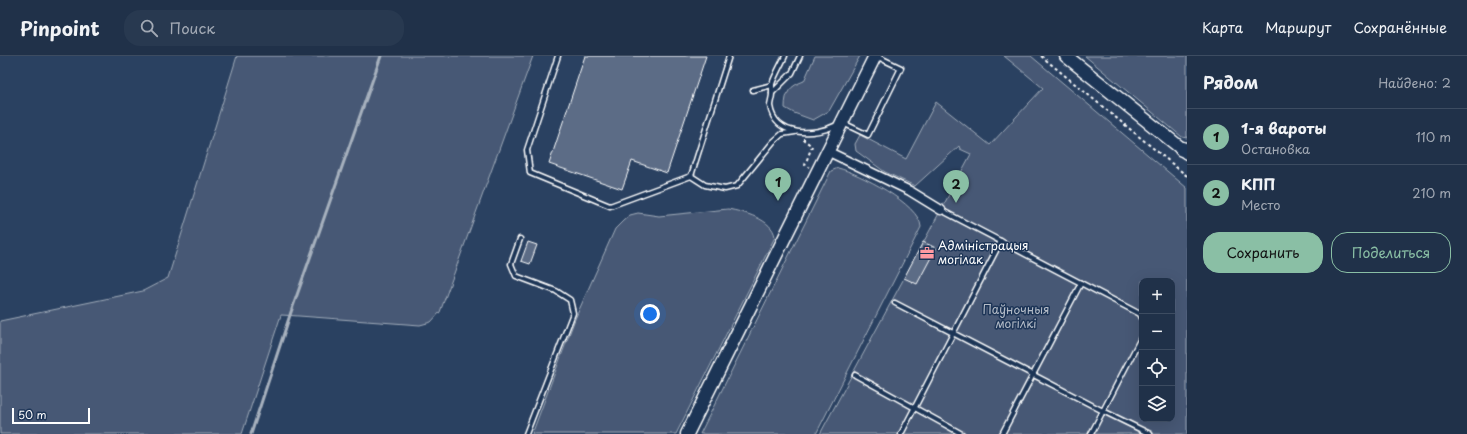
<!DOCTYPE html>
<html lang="ru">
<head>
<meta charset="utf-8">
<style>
	:root { --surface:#203149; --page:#283950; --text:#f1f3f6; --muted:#a2a9b4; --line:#3d4c61; --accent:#8abfa5 }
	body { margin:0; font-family:"Playpen Sans",sans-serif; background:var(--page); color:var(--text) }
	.controls { position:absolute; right:12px; bottom:12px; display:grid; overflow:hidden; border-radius:8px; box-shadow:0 4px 16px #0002 }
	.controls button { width:36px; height:36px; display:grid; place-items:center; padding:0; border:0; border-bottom:1px solid var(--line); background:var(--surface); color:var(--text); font:20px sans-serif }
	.scale { position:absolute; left:12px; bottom:10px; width:78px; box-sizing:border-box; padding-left:4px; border:2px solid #fff; border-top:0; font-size:11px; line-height:14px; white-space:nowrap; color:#fff; -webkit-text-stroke:3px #1d3557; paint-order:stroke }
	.you { position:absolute; left:650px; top:258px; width:14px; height:14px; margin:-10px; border:3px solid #fff; border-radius:50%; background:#1a73e8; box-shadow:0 0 0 6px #1a73e833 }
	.badge { display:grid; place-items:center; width:26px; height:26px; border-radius:50%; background:var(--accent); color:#111; font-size:13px; font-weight:700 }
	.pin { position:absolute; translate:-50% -33px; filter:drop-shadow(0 1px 2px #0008) }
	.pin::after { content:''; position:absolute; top:21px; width:14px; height:12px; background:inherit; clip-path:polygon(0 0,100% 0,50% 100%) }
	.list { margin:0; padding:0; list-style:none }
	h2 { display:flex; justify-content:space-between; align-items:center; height:52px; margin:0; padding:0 16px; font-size:17px }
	h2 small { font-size:13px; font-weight:400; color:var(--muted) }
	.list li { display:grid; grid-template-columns:26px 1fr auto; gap:12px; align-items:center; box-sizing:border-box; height:56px; padding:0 16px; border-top:1px solid var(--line) }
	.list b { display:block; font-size:15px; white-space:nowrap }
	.list p { margin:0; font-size:13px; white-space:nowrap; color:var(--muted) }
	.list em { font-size:13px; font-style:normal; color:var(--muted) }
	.actions { display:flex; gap:8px; padding:12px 16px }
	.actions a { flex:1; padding:9px 0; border:1px solid var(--accent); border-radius:16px; text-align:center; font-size:14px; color:var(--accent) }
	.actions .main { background:var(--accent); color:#111 }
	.icon { flex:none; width:22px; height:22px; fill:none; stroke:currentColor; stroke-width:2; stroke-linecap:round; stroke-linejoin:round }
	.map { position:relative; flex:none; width:1187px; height:378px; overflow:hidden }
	header { display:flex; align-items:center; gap:24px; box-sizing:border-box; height:56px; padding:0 20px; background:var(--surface); border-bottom:1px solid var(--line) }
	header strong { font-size:19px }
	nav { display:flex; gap:22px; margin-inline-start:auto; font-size:14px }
	.search { width:280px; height:36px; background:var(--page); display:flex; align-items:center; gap:10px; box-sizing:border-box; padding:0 14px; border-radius:16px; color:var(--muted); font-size:15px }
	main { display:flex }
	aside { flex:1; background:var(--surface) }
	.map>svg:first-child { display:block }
	.green { fill:#465975; stroke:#a2acba; fill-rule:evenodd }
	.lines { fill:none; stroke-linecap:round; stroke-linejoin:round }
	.stream { stroke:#a7b1be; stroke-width:3 }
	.building { fill:#5b6c86; stroke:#fff }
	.service-casing { stroke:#fff; stroke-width:7 }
	.minor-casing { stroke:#fff; stroke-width:11 }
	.secondary-casing { stroke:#fff; stroke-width:15 }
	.trunk-casing { stroke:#fff; stroke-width:17 }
	.path { stroke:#fff; stroke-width:2; stroke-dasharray:3 3; stroke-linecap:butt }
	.service { stroke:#1d3557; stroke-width:4 }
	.minor { stroke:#1d3557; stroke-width:8 }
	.secondary { stroke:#1d3557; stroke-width:12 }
	.trunk { stroke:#1d3557; stroke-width:14 }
	.labels { text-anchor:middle; stroke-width:3; stroke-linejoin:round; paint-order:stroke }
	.poi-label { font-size:12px; fill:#fff; stroke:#1d3557; text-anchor:start }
	.park-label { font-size:12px; fill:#b5bdc8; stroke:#1d3557 }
</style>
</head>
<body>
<header>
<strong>Pinpoint</strong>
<div class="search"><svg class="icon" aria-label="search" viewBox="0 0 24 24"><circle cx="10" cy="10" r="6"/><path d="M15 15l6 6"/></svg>Поиск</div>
<nav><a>Карта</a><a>Маршрут</a><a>Сохранённые</a></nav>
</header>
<main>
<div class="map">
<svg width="1187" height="378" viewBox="0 0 1187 378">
	<rect width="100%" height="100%" fill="#2a4161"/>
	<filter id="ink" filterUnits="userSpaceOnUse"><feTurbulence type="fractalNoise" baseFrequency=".025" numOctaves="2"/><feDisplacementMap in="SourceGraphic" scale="8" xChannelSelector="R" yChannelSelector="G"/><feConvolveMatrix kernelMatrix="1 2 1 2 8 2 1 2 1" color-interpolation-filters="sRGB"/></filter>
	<g filter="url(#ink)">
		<g class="green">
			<polygon points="237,0 533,0 440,256 431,266 420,269 299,260 281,259 242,378 0,378 0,265 143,235 168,222"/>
			<path d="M815 0H860L829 55 813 64 794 57 785 52C785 36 790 30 804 25Z"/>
			<path d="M1004 0H1031L1187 132V378H820L971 98 960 93 959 90 915 130 885 116 856 95 855 88 860 79 906 103 936 46 990 89 1043 32ZM1142 225H1172V363H1142Z"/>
			<polygon points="1085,0 1187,0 1187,82 1182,81"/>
			<path d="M838 112C858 117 920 148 921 171L816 378H700L831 115Z"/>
			<path d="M728 153C743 156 773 163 775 181L676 378H532L575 263 615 173 623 165 630 159 638 157 659 160Z"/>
		</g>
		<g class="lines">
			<polyline class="stream" points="251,378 291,256 381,0"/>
		</g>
		<g class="building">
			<polygon points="585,0 706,0 667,117 632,105 622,133 549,108"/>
			<polygon points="528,186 537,189 530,208 521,205"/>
			<polygon points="923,186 936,192 917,228 904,222"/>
		</g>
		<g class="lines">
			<defs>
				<g id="service">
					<polyline points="558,0 527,94 530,117 610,150 691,120 705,129 725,133 737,130 773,86 782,78 795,76"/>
					<path d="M785 0C781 9 775 19 772 28 772 31 772 35 772 38 772 42 770 46 770 50 775 82 815 80 837 69"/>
					<polyline points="753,34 772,29"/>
					<polyline points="772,37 792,17 800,0"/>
					<polyline points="843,67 868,79 901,12 876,0"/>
					<polyline points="691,120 729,0"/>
					<polyline points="941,154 1140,258 1142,262"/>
					<polyline points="520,183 511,208 516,220 556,235 570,244 573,257 526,378"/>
					<polyline points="895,247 1103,355 1150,378"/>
					<polyline points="855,319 962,378"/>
					<polyline points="901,378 1001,185"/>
					<polyline points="1002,378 1081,227"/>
					<polyline points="1091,378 1142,280"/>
				</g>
				<polyline id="minor" points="827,95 910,135 941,154"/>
				<g id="secondary">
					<polyline points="1066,0 1187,97"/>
					<polyline points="687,378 875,0"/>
				</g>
				<polyline id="trunk" points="1182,93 1187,94"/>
			</defs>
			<use href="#service" class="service-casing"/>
			<use href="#minor" class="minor-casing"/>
			<use href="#secondary" class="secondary-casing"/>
			<use href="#trunk" class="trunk-casing"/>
			<g class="path">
				<polyline points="1041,0 1187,120"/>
				<polyline points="804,82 804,84 812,90 805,109 809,111"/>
			</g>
			<use href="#service" class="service"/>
			<use href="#minor" class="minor"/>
			<use href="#secondary" class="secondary"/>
			<use href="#trunk" class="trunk"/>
		</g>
	</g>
	<defs>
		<symbol id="office-bare" viewBox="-9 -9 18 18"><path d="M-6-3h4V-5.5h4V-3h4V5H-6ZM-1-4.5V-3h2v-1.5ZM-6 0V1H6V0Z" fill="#ff9aa2" stroke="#1d3557" stroke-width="2.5" paint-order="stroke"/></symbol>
	</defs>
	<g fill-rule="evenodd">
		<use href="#office-bare" x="917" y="187" width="20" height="20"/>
	</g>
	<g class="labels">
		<g class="poi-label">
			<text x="938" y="194">Адміністрацыя<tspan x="938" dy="14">могілак</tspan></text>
		</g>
		<g class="park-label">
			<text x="1016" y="258">Паўночныя<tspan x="1016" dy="14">могілкі</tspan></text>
		</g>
	</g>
</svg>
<div class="controls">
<button>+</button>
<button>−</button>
<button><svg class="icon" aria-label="locate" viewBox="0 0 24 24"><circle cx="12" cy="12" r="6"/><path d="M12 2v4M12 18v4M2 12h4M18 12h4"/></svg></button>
<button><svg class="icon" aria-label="layers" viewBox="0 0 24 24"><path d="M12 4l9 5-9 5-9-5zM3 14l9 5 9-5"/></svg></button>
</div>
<div class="scale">50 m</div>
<div class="you"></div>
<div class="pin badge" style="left:778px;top:145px">1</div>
<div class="pin badge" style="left:956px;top:147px">2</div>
</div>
<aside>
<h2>Рядом<small>Найдено: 2</small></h2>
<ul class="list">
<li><span class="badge">1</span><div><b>1-я вароты</b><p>Остановка</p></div><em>110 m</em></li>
<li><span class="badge">2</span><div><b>КПП</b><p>Место</p></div><em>210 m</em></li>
</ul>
<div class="actions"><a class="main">Сохранить</a><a>Поделиться</a></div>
</aside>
</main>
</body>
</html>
